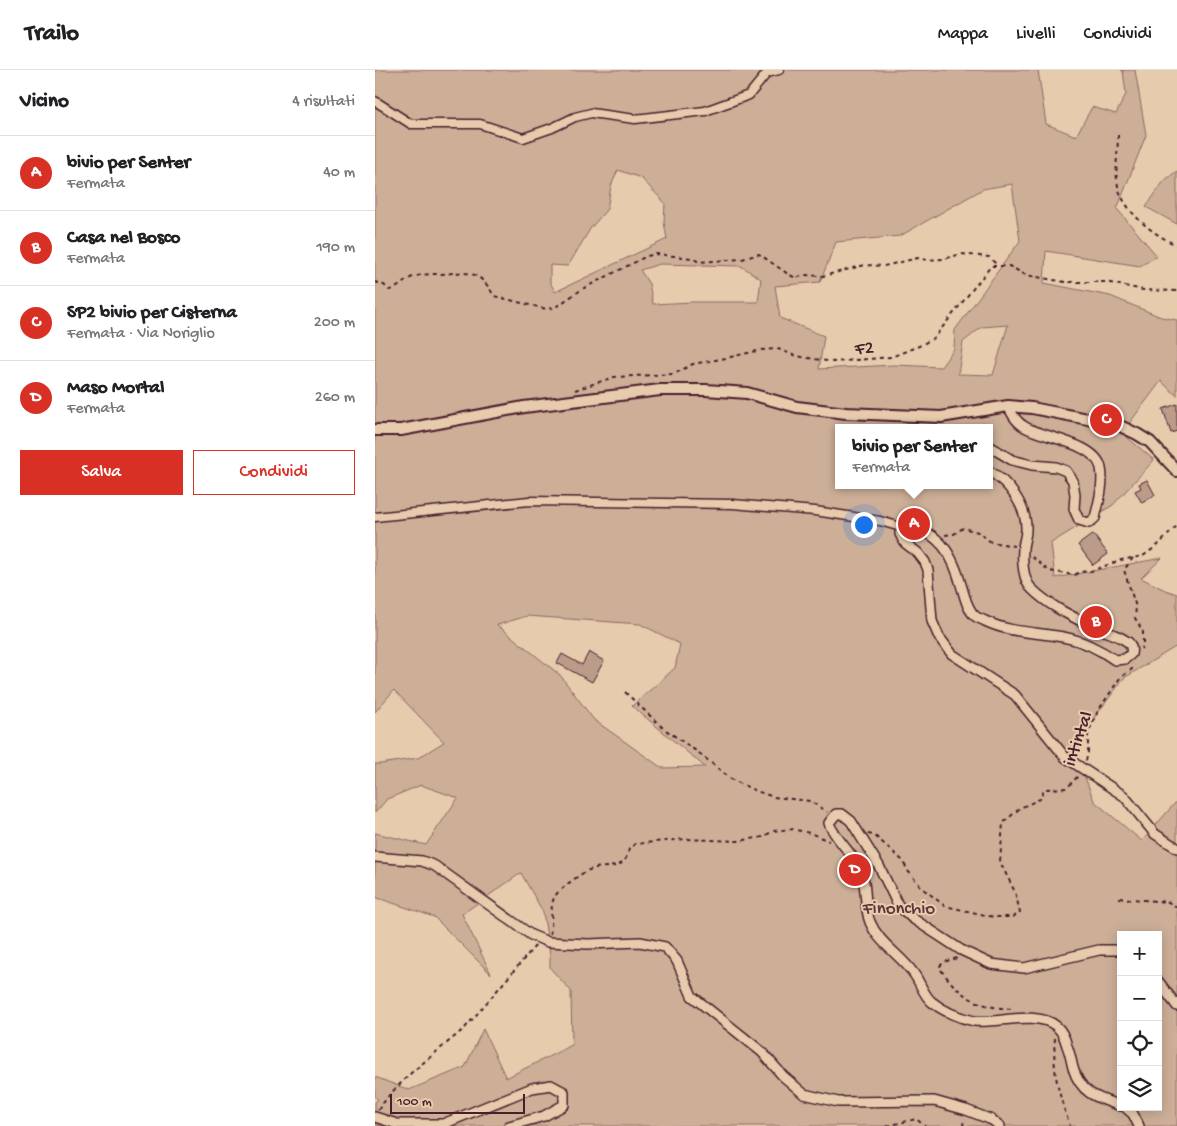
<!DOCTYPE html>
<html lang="it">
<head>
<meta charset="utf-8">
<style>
	:root { --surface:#fff; --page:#f2f2f2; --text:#202124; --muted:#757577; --line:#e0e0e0; --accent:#d93025 }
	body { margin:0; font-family:"Gochi Hand",sans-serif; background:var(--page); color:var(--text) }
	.controls { position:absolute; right:15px; bottom:15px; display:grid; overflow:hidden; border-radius:0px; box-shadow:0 2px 12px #0003 }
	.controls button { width:45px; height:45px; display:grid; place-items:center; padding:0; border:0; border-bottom:1px solid var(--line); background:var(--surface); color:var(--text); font:25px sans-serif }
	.scale { position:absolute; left:15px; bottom:12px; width:135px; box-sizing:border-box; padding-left:5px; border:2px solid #4a1f2b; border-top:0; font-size:14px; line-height:18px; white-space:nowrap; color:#4a1f2b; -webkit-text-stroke:4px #e6cbad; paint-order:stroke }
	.you { position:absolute; left:488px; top:454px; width:18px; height:18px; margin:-12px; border:4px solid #fff; border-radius:50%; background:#1a73e8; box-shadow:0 0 0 8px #1a73e833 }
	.badge { display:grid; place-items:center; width:32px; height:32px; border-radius:50%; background:var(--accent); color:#fff; font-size:16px; font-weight:700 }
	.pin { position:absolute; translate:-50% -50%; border:2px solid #fff; box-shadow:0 1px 5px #0006 }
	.popup { position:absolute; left:460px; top:354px; width:158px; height:65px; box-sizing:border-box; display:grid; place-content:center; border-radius:0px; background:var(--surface); filter:drop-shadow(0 1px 4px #0005); font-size:16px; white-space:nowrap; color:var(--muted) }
	.popup b { font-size:19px; color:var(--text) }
	.popup::after { content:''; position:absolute; left:50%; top:100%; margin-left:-10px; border:10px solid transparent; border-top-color:var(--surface) }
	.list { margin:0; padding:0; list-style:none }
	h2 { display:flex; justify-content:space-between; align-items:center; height:65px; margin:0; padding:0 20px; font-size:21px }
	h2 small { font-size:16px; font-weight:400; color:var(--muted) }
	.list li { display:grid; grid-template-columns:32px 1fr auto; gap:15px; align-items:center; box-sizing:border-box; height:75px; padding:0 20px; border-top:1px solid var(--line) }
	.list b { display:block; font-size:19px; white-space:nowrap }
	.list p { margin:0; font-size:16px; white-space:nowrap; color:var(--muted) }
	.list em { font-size:16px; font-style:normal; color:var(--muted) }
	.actions { display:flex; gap:10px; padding:15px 20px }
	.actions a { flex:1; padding:11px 0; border:1px solid var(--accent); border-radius:0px; text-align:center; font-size:18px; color:var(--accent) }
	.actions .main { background:var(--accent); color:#fff }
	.icon { flex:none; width:28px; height:28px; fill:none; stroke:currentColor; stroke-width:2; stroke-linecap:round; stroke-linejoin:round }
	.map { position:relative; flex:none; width:802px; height:1056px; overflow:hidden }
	header { display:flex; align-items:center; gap:30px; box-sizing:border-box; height:70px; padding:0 25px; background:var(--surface); border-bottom:1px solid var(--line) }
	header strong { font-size:24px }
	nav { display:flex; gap:28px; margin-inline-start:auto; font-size:18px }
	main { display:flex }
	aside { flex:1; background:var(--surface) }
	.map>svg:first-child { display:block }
	.green { fill:#cdaf98; stroke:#8c6762; fill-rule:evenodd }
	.building { fill:#bb9b89; stroke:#4a1f2b }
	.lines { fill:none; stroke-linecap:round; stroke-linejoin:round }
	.minor-casing { stroke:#4a1f2b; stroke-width:11 }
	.tertiary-casing { stroke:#4a1f2b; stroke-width:12 }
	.secondary-casing { stroke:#4a1f2b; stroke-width:14 }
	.path { stroke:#4a1f2b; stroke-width:2; stroke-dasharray:4 4; stroke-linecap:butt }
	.minor { stroke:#e6cbad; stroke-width:8 }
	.tertiary { stroke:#e6cbad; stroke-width:9 }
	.secondary { stroke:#e6cbad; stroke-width:10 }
	.labels { text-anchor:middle; stroke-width:4; stroke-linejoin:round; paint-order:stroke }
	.street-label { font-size:19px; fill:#4a1f2b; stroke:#e6cbad }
	.park-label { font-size:19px; fill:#5e353b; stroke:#e6cbad }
</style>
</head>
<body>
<header>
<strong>Trailo</strong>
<nav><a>Mappa</a><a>Livelli</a><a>Condividi</a></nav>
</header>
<main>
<aside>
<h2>Vicino<small>4 risultati</small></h2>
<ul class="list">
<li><span class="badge">A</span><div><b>bivio per Senter</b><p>Fermata</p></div><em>40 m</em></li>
<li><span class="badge">B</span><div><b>Casa nel Bosco</b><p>Fermata</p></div><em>190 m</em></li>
<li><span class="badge">C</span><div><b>SP2 bivio per Cisterna</b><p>Fermata · Via Noriglio</p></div><em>200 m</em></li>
<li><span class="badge">D</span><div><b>Maso Mortal</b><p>Fermata</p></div><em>260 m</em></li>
</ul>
<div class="actions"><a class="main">Salva</a><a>Condividi</a></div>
</aside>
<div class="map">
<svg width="802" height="1056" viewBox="0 0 802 1056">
	<rect width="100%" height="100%" fill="#e6cbad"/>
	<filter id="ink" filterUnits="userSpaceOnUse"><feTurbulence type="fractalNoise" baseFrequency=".02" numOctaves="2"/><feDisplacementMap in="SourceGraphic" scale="10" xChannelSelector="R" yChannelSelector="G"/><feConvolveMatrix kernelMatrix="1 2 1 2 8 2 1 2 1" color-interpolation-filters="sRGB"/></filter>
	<g filter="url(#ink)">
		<g class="green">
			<path d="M0 0H663L671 54 701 66 717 37 741 44 751 24 748 1 746 0H760L771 65 742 139 782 186 765 196 671 181 669 213 735 226 786 247 802 250V326L786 311 747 363 779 390 738 435 676 473 680 508 787 488 766 508 790 520 802 524V576L749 608 698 676 719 731 767 771 800 733H802V1056H0V1032L3 1030 0 1026V1007L34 1020 90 997 108 959 131 1008 197 975 196 921 175 898V885L168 842 146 803 87 844 116 904 59 847 0 827V763L51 775 83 728 46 715 12 729 0 743V694H6L43 688 69 672 19 620 0 642ZM243 100 266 108 290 133 289 152 292 169 180 222 175 212V195L193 196 215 159 232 139 236 116ZM637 114 645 171 580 260 579 279 566 297 519 295 444 299 449 266 405 248 400 216 445 212 461 172 525 166 608 119ZM285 194 366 196 386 209 383 232H317L278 234 274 214 265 200ZM633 255 618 305 583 304 588 272 607 257ZM464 358H614V415H464ZM152 546 265 554 305 574 300 598 257 636 330 697 287 698 219 650 185 605 122 555ZM746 865H783V1037H746Z"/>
			<polygon points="802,101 802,154 771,137 789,111"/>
		</g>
		<g class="building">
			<polygon points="802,334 802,361 796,363 788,339"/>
			<polygon points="772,410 780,425 767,433 760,421 766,418 764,414"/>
			<polygon points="718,464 733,484 718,495 703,475"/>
			<polygon points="214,582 229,591 217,612 182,593 187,584 207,595"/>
		</g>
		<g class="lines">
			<defs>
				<g id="minor">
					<polyline points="0,31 36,54 105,54 148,68 177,58 200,47 216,43 260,49 330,41 374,25 392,3 404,0"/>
					<polyline points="0,447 154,431 358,434 440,441 505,451 526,457"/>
				</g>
				<g id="tertiary">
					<path d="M614 376 637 390 657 395 681 397 691 401 698 411 700 425 699 439 704 450 714 453 720 448C724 431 729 414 726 398 721 373 669 368 650 357 641 352 637 344 633 336"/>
					<path d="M614 401C634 412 652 437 651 460 651 467 648 473 648 479 647 491 648 511 657 519 673 535 696 546 716 556 726 560 747 566 754 573 757 577 757 580 756 584L750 589 740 590C726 580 706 570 688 567 662 562 635 563 610 551 607 549 602 548 600 546 592 539 590 527 587 518 578 485 566 462 530 455L526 457 525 464 530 473 543 483 550 492 553 500 557 551 564 567 577 584 640 625 690 687 749 726 780 764 802 778"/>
					<polyline points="0,787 47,791 60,796 156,865 173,872 213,874 265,872 290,877 302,891 317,926 387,982 408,1006 429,1024 463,1032 559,1031 591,1040 617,1050 625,1056"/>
					<path d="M746 880H724L649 898 616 894 586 880 537 848 523 835 504 796 476 751 467 744H461L454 753C457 764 476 783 484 796 493 814 488 834 495 852 504 874 526 885 539 904 545 912 549 926 557 932 568 941 585 948 599 951 622 954 661 940 681 956 687 961 690 968 692 976 695 983 696 990 698 998 706 1024 722 1028 746 1036"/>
					<polyline points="783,911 802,936"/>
					<polyline points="750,1037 758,1044 764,1056"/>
					<polyline points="0,1047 22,1054 68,1054 157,1018 176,1015 189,1022 189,1035 169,1046 134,1056"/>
				</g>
				<polyline id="secondary" points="0,360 26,360 149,337 285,320 331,320 372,323 422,337 471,343 566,347 633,336 657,338 743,355 762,364 775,372 802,401"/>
			</defs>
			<use href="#minor" class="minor-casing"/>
			<use href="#tertiary" class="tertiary-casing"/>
			<use href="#secondary" class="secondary-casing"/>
			<g class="path">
				<path d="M743 65C743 82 739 103 744 120 752 144 779 165 802 175"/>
				<path d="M0 212 9 215 14 220C25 218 29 210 38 207 47 204 57 204 66 204 93 202 104 199 119 226L171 239 179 238 209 218 272 186 281 184 317 188 324 192 367 189 384 184 413 204 421 208 429 205 448 206 490 195 509 196 543 188 552 190 569 189 586 184 614 187 623 196"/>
				<polyline points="200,320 239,307 299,304 318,294 351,288 386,280 403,279 421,286 458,292 516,287 544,276 559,268 616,196 634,196 651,205 690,212 731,212 768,220 802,221"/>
				<polyline points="570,465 579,464 588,458 603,462 616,472 639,476"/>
				<polyline points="657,487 674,501 700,505 704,502 716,501 746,490 768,486 782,476 802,456"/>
				<polyline points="758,488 749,500 761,537 760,548 768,562 768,575 766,579"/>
				<polyline points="250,622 288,658 324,683 356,709 381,721 399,727 435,731 452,742"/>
				<polyline points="711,691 713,682 713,663 723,641 745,608 757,599 758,594"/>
				<polyline points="493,764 499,765 527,790 533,801 547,818 570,836 619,847 638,847 645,842 640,822 625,792 628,753 645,738 665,729 669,719 692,718 703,706"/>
				<polyline points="744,828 793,832 802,837"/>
				<path d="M175 864C178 852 174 836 180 826 185 819 206 803 214 800 231 793 249 804 254 779L260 774 310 769 363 771 388 767 398 761 417 759 435 763 454 771"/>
				<path d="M582 888 569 892 564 897C585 927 603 938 640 939"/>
				<path d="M680 968C677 1002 684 1025 695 1056"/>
				<polyline points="3,1040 15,1024 36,1003 90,958 160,876"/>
				<polyline points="512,1056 541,1049 550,1056"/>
				<polyline points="588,1056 589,1048"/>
			</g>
			<use href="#minor" class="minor"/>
			<use href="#tertiary" class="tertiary"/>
			<use href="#secondary" class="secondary"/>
		</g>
	</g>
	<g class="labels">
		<g class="street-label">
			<text transform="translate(489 276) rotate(-6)" y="7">F2</text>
			<text transform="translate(701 668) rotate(-71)" y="7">intintal</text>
		</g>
		<g class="park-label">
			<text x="524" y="843">Finonchio</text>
		</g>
	</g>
</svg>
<div class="controls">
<button>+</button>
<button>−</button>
<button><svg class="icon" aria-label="locate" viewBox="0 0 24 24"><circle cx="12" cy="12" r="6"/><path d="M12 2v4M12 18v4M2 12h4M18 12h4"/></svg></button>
<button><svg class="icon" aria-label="layers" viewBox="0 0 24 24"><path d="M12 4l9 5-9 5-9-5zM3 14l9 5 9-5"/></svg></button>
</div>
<div class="scale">100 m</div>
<div class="you"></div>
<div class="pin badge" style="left:539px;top:454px">A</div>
<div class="popup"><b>bivio per Senter</b>Fermata</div>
<div class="pin badge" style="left:721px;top:552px">B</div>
<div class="pin badge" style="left:731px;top:350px">C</div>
<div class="pin badge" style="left:480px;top:800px">D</div>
</div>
</main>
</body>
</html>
